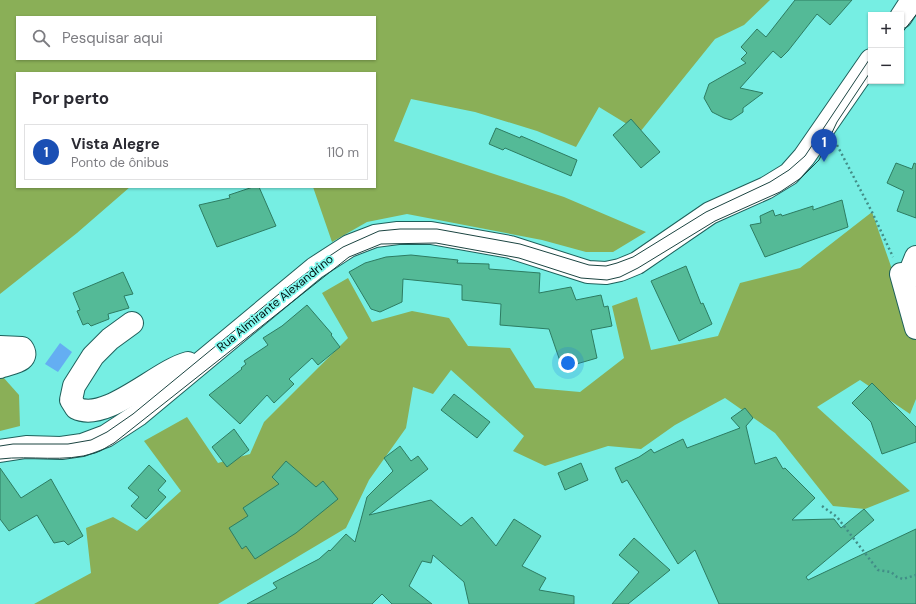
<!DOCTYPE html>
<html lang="pt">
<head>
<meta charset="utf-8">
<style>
	:root { --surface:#fff; --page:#f7f7f7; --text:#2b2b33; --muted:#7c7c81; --line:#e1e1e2; --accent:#be2f5a }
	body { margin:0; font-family:"DM Sans",sans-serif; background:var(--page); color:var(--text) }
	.controls { position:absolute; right:12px; top:12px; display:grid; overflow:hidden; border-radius:0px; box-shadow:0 1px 3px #0004 }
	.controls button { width:36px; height:36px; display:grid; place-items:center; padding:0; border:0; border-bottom:1px solid var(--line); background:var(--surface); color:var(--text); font:20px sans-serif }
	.you { position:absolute; left:568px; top:363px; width:14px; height:14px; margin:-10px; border:3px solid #fff; border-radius:50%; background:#1a73e8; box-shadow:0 0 0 6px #1a73e833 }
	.badge { display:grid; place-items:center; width:26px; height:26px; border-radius:50%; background:var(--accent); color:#fff; font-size:13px; font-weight:700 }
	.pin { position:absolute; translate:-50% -33px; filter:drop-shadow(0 1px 2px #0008) }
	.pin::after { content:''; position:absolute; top:21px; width:14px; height:12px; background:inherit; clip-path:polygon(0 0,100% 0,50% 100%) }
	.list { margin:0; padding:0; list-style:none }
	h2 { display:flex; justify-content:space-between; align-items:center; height:52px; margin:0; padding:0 16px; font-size:17px }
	h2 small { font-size:13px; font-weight:400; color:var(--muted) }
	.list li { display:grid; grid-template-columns:26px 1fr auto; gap:12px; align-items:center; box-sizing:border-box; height:56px; margin:0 8px 8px; padding:0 8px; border:1px solid var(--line); border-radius:0px }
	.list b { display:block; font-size:15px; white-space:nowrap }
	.list p { margin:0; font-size:13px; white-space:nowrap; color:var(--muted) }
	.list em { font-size:13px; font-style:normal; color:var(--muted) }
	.icon { flex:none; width:22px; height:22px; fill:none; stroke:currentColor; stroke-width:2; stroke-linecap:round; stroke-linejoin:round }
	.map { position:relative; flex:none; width:916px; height:604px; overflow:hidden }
	.search { position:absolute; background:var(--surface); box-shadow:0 1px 3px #0004; left:16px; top:16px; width:360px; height:44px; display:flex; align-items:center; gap:10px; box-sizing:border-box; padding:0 14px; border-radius:0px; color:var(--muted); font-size:15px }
	.panel { position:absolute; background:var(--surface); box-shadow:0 1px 3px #0004; left:16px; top:72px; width:360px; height:116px; border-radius:0px }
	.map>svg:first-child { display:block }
	.forest { fill:#8aaf57; fill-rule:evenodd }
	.water { fill:#64aef2 }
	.building { fill:#54ba97; stroke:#2d7c62 }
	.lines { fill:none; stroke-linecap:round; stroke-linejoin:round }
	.minor-casing { stroke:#1e605b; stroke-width:24 }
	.path { stroke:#428d87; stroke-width:2.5; stroke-dasharray:2 3; stroke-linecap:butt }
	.minor { stroke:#fff; stroke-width:22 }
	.tram { stroke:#1b4441; stroke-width:1 }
	.labels { text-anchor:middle; stroke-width:3.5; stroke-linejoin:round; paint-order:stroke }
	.street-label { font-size:12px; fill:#001110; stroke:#84fbf1 }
</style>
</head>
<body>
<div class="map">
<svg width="916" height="604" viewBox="0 0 916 604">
	<rect width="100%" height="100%" fill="#76eee3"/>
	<g class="forest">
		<path d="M0 0H770L744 25 715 39 640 132 599 107 576 147 537 131 475 112 411 99 394 141 564 197 646 232 613 252H586L542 240 407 214 367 222 332 242 313 187H375V73H17V187H130L77 233 0 294ZM17 17H375V59H17Z"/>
		<polygon points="872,212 916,338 916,399 910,414 860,380 817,407 910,491 865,509 833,506 775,433 725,398 675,425 641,449 608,446 545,466 513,451 524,436 451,370 433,394 413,387 406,428 369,480 346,528 218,604 34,604 91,573 86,528 113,517 137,531 181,491 144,441 187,417 218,463 250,454 264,422 348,338 322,293 348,278 372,322 412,311 449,318 468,346 510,348 535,388 580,392 624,358 612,306 637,297 651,350 718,336 740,283 800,268"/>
		<polygon points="0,377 3,377 19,395 20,426 0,431"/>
	</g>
	<polygon class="water" points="60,343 72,352 58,372 45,364"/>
	<g class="building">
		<polygon points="795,0 852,0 830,25 817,14 788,51 781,58 773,51 740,88 763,93 743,108 743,112 731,120 724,118 712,112 704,98 709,84 746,63 741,59 747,53 741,47 757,29 766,37"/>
		<polygon points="631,119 660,152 641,168 613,135"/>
		<polygon points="496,128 520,138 521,136 577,160 571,176 505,148 503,150 489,144"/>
		<polygon points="896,163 912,169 914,163 916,164 916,218 897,211 904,191 887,183"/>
		<polygon points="253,187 259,187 276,226 217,247 199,205 230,198 229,195"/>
		<polygon points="842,200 848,227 765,257 750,225 761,223 760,216 773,210 775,216 781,214 782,216 813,206 813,210"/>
		<polygon points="411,255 458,260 457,263 489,264 489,269 540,273 539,293 571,287 576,300 601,295 604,307 608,306 612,326 591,330 597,358 573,365 572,360 561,364 549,329 500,325 501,304 462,300 462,285 403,279 402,302 380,312 371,309 349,272 365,263 386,257"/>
		<polygon points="686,266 701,304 703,303 712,324 679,341 651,281"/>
		<polygon points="123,272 133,294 124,296 129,308 108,314 109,319 91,326 88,323 83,325 77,311 80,310 73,293"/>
		<polygon points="307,305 332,334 331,335 340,347 318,365 312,358 289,379 294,384 274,403 267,395 240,424 209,395 242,369 241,368 246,364 244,361 268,345 263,338 282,326"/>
		<polygon points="872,383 916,427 916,442 882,454 871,422 852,403"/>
		<polygon points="454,394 490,422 477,438 441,410"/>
		<polygon points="745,408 753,418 746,426 755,464 776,457 783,469 785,468 815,498 792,520 834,519 841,528 864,509 874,520 806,577 808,580 916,529 916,604 719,604 695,550 678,564 627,480 622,483 615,468 639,457 651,449 654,453 683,439 687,448 740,428 731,418"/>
		<polygon points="234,429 249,450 227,467 212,447"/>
		<polygon points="400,446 411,461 418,456 428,469 369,515 431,500 461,526 472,517 496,546 514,519 541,536 522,566 546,578 539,590 574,596 574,604 469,604 464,582 433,555 431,563 422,561 409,586 432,604 392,604 382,594 372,604 247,604 277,588 273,583 319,559 329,550 330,551 346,534 355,542 367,497 393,471 384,458"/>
		<polygon points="286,461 316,487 323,481 338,499 296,533 255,559 246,546 242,549 229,528 248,516 243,508 279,484 272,477"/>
		<polygon points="581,463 588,480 565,490 558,473"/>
		<polygon points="149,465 166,481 158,490 166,497 146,519 131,506 139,497 128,488"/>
		<polygon points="0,468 21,498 51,479 83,536 68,545 64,541 54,543 37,515 9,531 0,519"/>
		<polygon points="634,538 670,570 628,604 612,604 639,572 619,555"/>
	</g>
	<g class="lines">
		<defs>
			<g id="minor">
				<polyline points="901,17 912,0"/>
				<polyline points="901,274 916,328"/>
				<polyline points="905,284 916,257"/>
				<path d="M132 323 110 339 93 356 74 386 71 400 76 408C106 423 157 371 188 363"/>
				<path d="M0 347 22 348C32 362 8 363 0 367"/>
				<polyline points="0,451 26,447 61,448 82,445 106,436 138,415 315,268 349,246 375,236 398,233 431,233 510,247 588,272 606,273 620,270 637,263 710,213 766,188 789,174 804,157 871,60"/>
			</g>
		</defs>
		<use href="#minor" class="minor-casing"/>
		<g class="path">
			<polyline points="837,145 872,212 893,257"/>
			<polyline points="822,506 837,517 878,570 891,572 897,577 903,579 916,575"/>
		</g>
		<use href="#minor" class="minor"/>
		<g class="tram">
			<polyline points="901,34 916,15"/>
			<polyline points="0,446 13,444 68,444 91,440 107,432 133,414 279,294 325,259 343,247 379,231 400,229 437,229 520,244 589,265 606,266 617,263 633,257 706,212 770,182 789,170 805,156 871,57"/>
			<path d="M0 459C31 455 64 463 95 453 102 451 108 446 114 443L349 257 381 244 436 243 519 258 581 278 607 280 620 277 638 268 715 221 780 192 801 178 819 160 837 122 871 71"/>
		</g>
	</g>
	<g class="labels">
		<g class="street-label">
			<text transform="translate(275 303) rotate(-39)" y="4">Rua Almirante Alexandrino</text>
		</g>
	</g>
</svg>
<div class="controls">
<button>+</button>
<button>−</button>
</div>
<div class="you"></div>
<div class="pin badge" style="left:824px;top:162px;background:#1a4fb4">1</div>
<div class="search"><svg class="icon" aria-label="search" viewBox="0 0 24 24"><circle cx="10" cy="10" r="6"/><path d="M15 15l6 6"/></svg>Pesquisar aqui</div>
<section class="panel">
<h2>Por perto<small></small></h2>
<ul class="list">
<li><span class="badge" style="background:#1a4fb4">1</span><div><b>Vista Alegre</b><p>Ponto de ônibus</p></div><em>110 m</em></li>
</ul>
</section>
</div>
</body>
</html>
